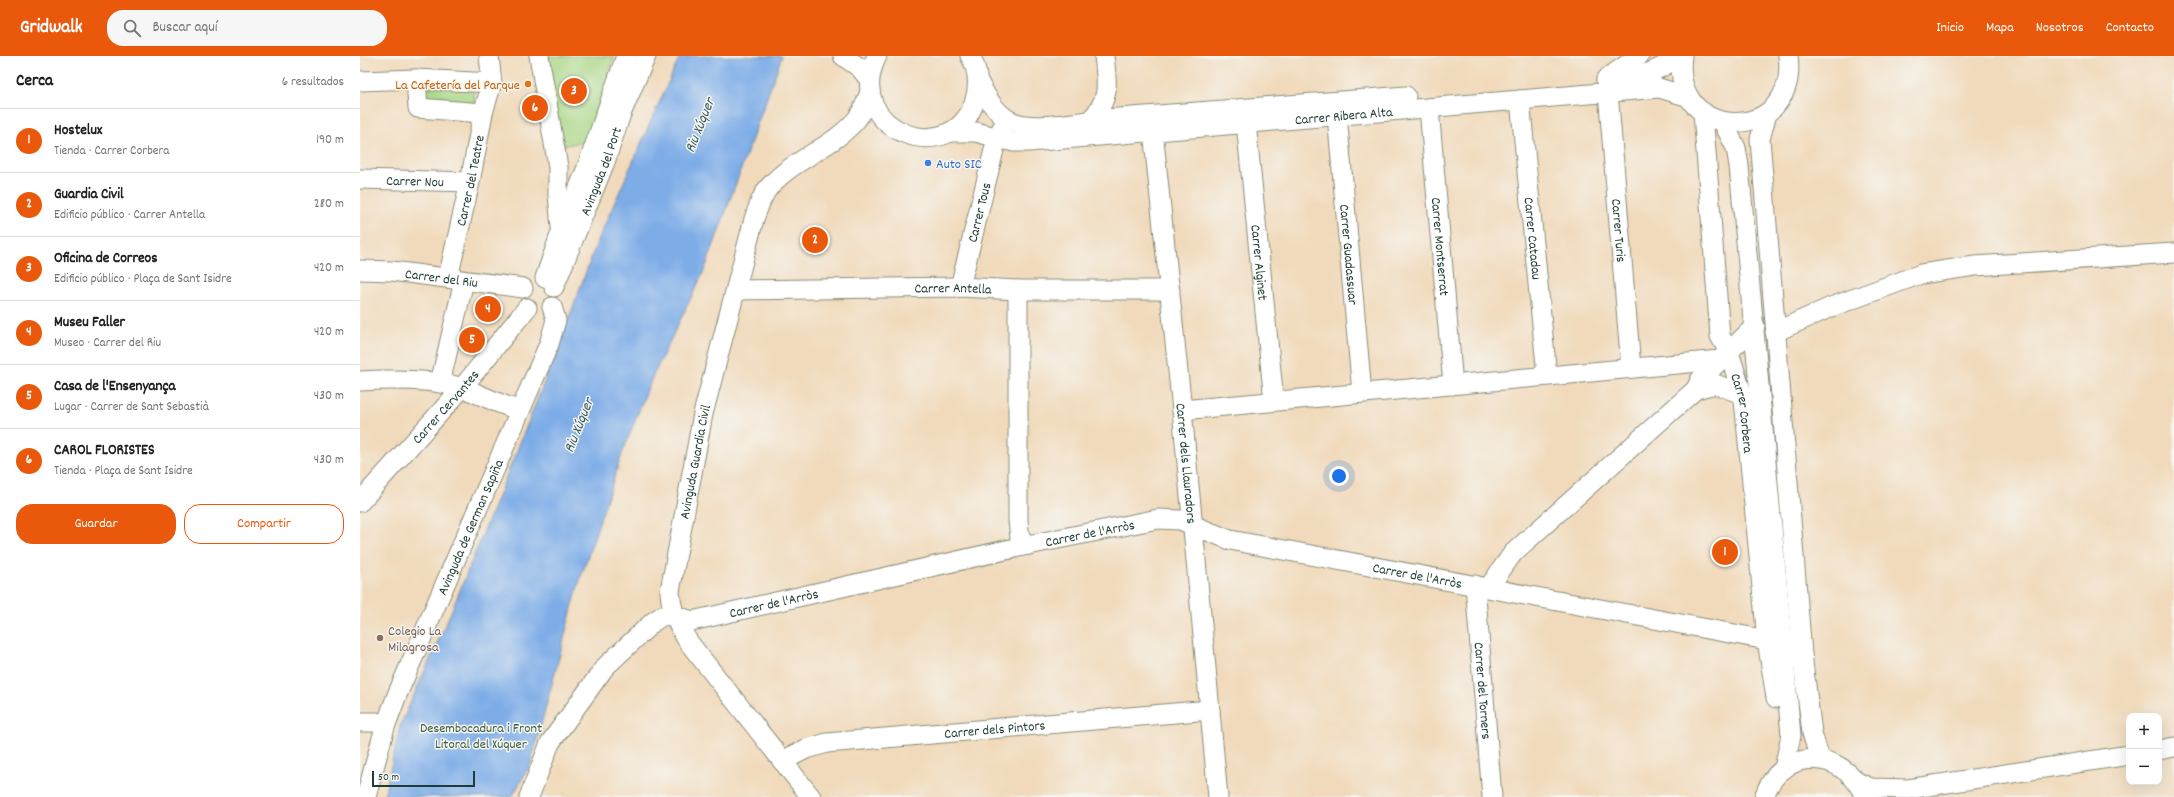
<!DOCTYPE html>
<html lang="es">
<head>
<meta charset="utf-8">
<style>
	:root { --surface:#fff; --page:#f6f6f6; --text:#202124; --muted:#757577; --line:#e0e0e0; --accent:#ea580c }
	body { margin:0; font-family:Dekko,sans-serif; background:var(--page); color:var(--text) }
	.controls { position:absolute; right:12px; bottom:12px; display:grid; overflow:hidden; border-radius:8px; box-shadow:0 4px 16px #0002 }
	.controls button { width:36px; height:36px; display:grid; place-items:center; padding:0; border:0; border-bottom:1px solid var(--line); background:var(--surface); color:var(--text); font:20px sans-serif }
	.scale { position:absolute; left:12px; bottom:10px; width:103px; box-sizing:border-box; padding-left:4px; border:2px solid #1f3d34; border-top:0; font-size:11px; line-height:14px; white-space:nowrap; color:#1f3d34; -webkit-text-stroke:3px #f6f6f2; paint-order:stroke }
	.you { position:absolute; left:979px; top:420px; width:14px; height:14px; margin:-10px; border:3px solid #fff; border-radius:50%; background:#1a73e8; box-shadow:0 0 0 6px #1a73e833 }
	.badge { display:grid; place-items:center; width:26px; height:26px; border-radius:50%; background:var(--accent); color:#fff; font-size:13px; font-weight:700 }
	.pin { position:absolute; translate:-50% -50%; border:2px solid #fff; box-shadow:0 1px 4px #0006 }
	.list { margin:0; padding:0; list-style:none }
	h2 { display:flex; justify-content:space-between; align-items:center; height:52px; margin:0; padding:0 16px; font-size:17px }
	h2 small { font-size:13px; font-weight:400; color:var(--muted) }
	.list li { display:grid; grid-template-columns:26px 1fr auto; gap:12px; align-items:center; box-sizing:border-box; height:64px; padding:0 16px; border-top:1px solid var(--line) }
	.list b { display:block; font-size:15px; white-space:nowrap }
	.list p { margin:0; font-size:13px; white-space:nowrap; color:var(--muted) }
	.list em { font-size:13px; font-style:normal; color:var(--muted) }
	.actions { display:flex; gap:8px; padding:12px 16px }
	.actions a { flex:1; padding:9px 0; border:1px solid var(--accent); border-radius:16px; text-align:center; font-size:14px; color:var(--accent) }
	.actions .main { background:var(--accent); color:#fff }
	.icon { flex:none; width:22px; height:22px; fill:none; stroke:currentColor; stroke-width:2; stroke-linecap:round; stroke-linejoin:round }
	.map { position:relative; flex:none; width:1814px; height:741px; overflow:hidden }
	header { display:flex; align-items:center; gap:24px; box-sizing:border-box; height:56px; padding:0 20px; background:var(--accent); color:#fff }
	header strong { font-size:19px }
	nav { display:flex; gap:22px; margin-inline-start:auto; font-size:14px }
	.search { width:280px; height:36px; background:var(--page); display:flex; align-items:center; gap:10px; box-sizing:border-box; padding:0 14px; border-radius:16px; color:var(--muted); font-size:15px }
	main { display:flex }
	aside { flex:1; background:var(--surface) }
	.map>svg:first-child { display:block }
	.green { fill:#a9d683; stroke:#648a5c }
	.water { fill:#7dace7; stroke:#4e748e }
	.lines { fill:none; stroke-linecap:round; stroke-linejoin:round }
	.minor-casing { stroke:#888c78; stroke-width:21 }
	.minor { stroke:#fff; stroke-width:19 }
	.food-dot { fill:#e8710a; stroke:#f6f6f2; stroke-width:1.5 }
	.shop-dot { fill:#3f7fe0; stroke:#f6f6f2; stroke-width:1.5 }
	.education-dot { fill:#8d6e63; stroke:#f6f6f2; stroke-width:1.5 }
	.labels { text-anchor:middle; stroke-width:3; stroke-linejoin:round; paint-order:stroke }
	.food-label { font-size:14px; fill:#c56008; stroke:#f6f6f2; text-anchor:end }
	.street-label { font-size:14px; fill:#1f3d34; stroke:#f6f6f2 }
	.shop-label { font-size:14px; fill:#366cbe; stroke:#f6f6f2; text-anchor:start }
	.education-label { font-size:14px; fill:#785e54; stroke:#f6f6f2; text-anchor:start }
	.park-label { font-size:14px; fill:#3b5c44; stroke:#f6f6f2 }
	.water-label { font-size:15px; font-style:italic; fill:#365961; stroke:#f6f6f2 }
</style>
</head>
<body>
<header>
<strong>Gridwalk</strong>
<div class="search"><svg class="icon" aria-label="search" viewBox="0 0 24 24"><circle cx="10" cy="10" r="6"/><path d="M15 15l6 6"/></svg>Buscar aquí</div>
<nav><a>Inicio</a><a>Mapa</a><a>Nosotros</a><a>Contacto</a></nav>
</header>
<main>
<aside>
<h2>Cerca<small>6 resultados</small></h2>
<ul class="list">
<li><span class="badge">1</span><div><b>Hostelux</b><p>Tienda · Carrer Corbera</p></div><em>190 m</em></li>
<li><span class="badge">2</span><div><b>Guardia Civil</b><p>Edificio público · Carrer Antella</p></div><em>280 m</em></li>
<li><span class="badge">3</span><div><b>Oficina de Correos</b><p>Edificio público · Plaça de Sant Isidre</p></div><em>420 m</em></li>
<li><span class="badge">4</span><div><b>Museu Faller</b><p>Museo · Carrer del Riu</p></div><em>420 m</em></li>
<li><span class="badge">5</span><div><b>Casa de l'Ensenyança</b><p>Lugar · Carrer de Sant Sebastià</p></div><em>430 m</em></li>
<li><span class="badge">6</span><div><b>CAROL FLORISTES</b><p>Tienda · Plaça de Sant Isidre</p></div><em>430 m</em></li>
</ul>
<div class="actions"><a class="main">Guardar</a><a>Compartir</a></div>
</aside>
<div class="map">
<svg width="1814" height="741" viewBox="0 0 1814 741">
	<rect width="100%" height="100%" fill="#f6f6f2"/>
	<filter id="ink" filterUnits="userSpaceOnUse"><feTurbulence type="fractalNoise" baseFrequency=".025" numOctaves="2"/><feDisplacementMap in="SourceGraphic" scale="8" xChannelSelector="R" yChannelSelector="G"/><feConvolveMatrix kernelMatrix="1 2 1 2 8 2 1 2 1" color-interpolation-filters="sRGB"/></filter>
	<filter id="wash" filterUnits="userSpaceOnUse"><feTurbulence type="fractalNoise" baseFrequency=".012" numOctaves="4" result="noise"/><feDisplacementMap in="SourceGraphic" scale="16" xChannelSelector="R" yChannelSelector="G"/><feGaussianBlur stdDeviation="0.9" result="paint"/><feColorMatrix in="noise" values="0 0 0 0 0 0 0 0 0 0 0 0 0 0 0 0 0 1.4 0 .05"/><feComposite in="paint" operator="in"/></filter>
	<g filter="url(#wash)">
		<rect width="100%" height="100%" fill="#f1dabb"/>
		<g class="green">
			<polygon points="187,0 254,0 228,85 201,90"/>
			<polygon points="66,31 114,31 115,50 62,45"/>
		</g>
		<polygon class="water" points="320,0 422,0 345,213 291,324 262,398 218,530 171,707 152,741 24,741 40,670 91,556 157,394 196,297 237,186"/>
	</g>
	<g filter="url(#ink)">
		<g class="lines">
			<defs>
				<g id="minor">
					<polyline points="179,0 198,111 198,139 201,171"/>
					<polyline points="483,0 500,12 509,23"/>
					<path d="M517 0C480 75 594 116 615 44 619 29 618 13 610 0"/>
					<path d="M1322 0C1310 88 1440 89 1428 0"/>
					<polyline points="56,23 58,52 123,57"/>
					<polyline points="1246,23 1279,0"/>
					<polyline points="0,25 56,23 132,27"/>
					<path d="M618 25C626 40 636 59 653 66 674 75 722 65 746 63 846 55 946 48 1046 40"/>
					<path d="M1246 25C1278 20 1292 20 1319 0"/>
					<path id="s1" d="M1248 36 1271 312"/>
					<path id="s2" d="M1160 44 1187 320"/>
					<path id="s3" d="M1069 52 1093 329"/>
					<path id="s4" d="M1343 56 1360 280 1369 296 1384 344 1407 584 1416 642"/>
					<polyline points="1407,58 1400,83 1442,598 1452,677 1460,703"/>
					<path id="s5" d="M977 59 1002 337"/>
					<path d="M730 64C751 44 747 26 744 0"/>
					<polyline points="1363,66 1376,92 1379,110 1431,679 1424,713"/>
					<path id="s6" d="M886 67 914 345"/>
					<path id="s7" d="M793 75 822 354 858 741"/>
					<path id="s8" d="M590 76H616L654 86H669L1299 32 1329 41"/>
					<path id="s9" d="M0 123 110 126"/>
					<path id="s10" d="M0 214 32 215 163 232"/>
					<path id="s11" d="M88 222 110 126 123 57 132 27 129 0"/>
					<polyline points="185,222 202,173 226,114 266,0"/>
					<path id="s12" d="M194 231 245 106 261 58 286 0"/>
					<path id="s13" d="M600 231 637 82 642 72"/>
					<path id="s14" d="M376 234 600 231 658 234H810"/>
					<polyline points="658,234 658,465 660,482 668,489"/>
					<polyline points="1415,276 1471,251 1561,218 1615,210 1814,197"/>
					<path d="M0 325C28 323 77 323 103 332 122 339 141 350 160 354"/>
					<polyline points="80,327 104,225"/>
					<polyline points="1336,333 1355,328 1382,338"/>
					<polyline points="822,354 1360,304"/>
					<path id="s15" d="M0 446 102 332 167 252"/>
					<path id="s16" d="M1115 529 1132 741"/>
					<polyline points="1129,531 1153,497 1336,333 1340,324 1395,270"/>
					<polyline points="0,666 16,666 25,671"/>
					<polyline points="1799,694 1814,691"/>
					<path id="s17" d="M422 705 446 693 467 687 850 654"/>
					<polyline points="1499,727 1511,732 1548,733 1769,699"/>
					<path id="s18" d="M6 741 25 671 37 639 189 288 196 264 192 251"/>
					<path id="s19" d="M169 741 190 687 245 611 293 566 302 560 314 559 332 565 668 489 798 463 820 464 870 484 1407 584"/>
					<path id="s20" d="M451 741 330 588C318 571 311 555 310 535L343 358 394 163C398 152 402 138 410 130 434 103 473 91 496 64 503 56 506 46 510 36"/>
					<path d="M1404 741C1421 690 1483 692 1504 739"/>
				</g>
			</defs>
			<use href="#minor" class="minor-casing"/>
			<use href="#minor" class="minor"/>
		</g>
	</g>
	<circle class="food-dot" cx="168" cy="28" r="4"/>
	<circle class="shop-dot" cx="568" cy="107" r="4"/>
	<circle class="education-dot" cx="20" cy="582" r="4"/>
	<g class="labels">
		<g class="food-label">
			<text x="160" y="33">La Cafetería del Parque</text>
		</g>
		<g class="street-label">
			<text dy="5" stroke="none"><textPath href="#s8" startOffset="396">Carrer Ribera Alta</textPath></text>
			<text dy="5" stroke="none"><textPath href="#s12" startOffset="125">Avinguda del Port</textPath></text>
			<text dy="5" stroke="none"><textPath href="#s11" startOffset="100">Carrer del Teatre</textPath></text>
			<text dy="5" stroke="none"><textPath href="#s9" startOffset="55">Carrer Nou</textPath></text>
			<text dy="5" stroke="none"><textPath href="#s13" startOffset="77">Carrer Tous</textPath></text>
			<text dy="5" stroke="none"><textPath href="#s1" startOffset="139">Carrer Turis</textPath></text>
			<text dy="5" stroke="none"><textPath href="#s2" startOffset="139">Carrer Catadau</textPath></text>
			<text dy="5" stroke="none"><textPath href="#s3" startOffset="139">Carrer Montserrat</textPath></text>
			<text dy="5" stroke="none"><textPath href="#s5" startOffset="140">Carrer Guadassuar</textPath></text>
			<text dy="5" stroke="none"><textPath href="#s6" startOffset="140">Carrer Alginet</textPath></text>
			<text dy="5" stroke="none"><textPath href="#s10" startOffset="82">Carrer del Riu</textPath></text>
			<text dy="5" stroke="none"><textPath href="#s14" startOffset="217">Carrer Antella</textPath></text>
			<text dy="5" stroke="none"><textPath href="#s15" startOffset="128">Carrer Cervantes</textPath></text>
			<text dy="5" stroke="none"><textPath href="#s4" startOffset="306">Carrer Corbera</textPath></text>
			<text dy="5" stroke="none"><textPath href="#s20" startOffset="384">Avinguda Guardia Civil</textPath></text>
			<text dy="5" stroke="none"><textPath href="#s7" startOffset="334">Carrer dels Llauradors</textPath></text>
			<text dy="5" stroke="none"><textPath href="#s18" startOffset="290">Avinguda de German Sapiña</textPath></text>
			<text dy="5" stroke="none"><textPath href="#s19" startOffset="667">Carrer de l'Arròs</textPath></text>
			<text dy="5" stroke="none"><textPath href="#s19" startOffset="1003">Carrer de l'Arròs</textPath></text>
			<text dy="5" stroke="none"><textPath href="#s19" startOffset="343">Carrer de l'Arròs</textPath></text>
			<text dy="5" stroke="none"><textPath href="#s16" startOffset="106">Carrer del Torners</textPath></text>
			<text dy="5" stroke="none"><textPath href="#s17" startOffset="217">Carrer dels Pintors</textPath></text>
		</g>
		<g class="shop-label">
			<text x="576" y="112">Auto SIC</text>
		</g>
		<g class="education-label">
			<text x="28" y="579">Colegio La<tspan x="28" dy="16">Milagrosa</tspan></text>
		</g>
		<g class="park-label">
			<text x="121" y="676">Desembocadura i Front<tspan x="121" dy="16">Litoral del Xúquer</tspan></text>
		</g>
		<g class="water-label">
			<text transform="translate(339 69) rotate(-68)" y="5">Riu Xúquer</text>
			<text transform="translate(218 369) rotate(-68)" y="5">Riu Xúquer</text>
		</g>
	</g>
</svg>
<div class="controls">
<button>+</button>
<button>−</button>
</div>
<div class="scale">50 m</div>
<div class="you"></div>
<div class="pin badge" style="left:1365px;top:496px">1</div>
<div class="pin badge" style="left:455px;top:184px">2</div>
<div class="pin badge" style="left:214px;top:35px">3</div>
<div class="pin badge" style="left:128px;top:253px">4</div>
<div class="pin badge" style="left:112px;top:284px">5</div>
<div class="pin badge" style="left:175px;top:52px">6</div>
</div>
</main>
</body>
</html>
